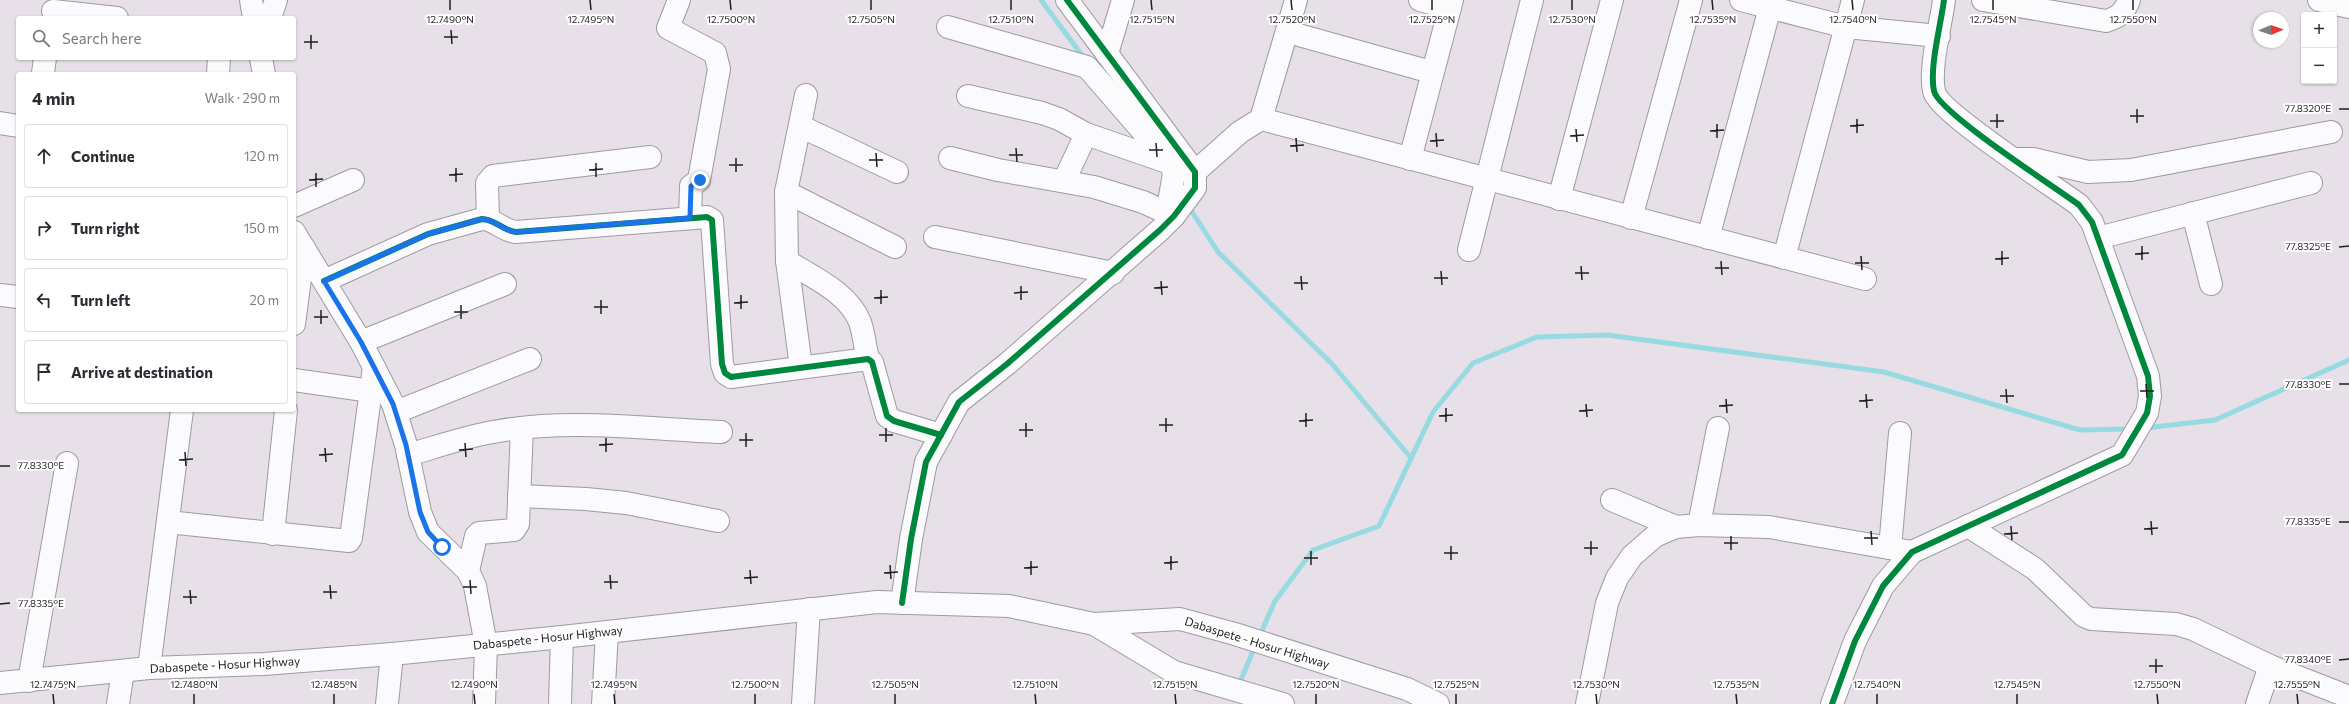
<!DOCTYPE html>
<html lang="en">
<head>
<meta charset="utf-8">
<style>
	:root { --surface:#fff; --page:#f2f2f3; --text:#2b2b33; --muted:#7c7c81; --line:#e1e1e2 }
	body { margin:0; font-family:Commissioner,sans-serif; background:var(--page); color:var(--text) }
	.controls { position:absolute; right:12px; top:12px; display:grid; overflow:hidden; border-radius:4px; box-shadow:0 1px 3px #0004 }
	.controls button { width:36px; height:36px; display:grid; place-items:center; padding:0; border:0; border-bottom:1px solid var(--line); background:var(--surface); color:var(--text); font:20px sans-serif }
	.compass { position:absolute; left:2253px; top:12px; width:36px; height:36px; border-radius:50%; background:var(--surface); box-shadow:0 1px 3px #0004; rotate:88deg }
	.stop { position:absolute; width:12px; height:12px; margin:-9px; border:3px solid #1a73e8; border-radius:50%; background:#fff }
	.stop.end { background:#1a73e8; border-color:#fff; box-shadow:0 1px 4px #0008 }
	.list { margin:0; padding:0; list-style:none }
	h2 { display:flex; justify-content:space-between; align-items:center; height:52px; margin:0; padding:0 16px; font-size:17px }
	h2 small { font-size:13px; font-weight:400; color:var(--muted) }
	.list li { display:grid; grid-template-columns:26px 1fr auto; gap:12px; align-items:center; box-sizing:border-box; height:64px; margin:0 8px 8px; padding:0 8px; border:1px solid var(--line); border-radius:4px }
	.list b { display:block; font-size:15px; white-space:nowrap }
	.list em { font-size:13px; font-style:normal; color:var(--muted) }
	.icon { flex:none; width:22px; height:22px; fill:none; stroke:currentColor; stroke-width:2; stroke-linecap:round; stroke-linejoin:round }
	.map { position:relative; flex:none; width:2349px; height:704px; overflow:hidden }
	.search { position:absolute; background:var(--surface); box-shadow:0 1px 3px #0004; left:16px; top:16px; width:280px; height:44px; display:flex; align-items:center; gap:10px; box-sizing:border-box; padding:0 14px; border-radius:4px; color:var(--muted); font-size:15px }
	.panel { position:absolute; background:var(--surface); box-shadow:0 1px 3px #0004; left:16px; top:72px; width:280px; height:340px; border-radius:4px }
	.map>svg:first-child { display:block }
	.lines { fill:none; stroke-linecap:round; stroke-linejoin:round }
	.stream { stroke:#98dae1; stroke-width:5 }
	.minor-casing { stroke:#9f9a9f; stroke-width:24 }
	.highway-casing { stroke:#9f9a9f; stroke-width:24 }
	.minor { stroke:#fbfafc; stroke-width:22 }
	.highway { stroke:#fbfafc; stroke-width:22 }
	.cycleway-casing { stroke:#fff; stroke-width:8 }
	.cycleway { stroke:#00873e; stroke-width:6 }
	.route { stroke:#1a73e8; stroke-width:5 }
	.ticks { fill:none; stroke:#211d21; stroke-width:1.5 }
	.labels { text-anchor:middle; stroke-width:4; stroke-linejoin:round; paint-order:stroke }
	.street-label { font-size:12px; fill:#211d21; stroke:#fff }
	.ticks-label { font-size:10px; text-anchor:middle; fill:#211d21; stroke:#fff; stroke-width:4; stroke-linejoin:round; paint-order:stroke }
</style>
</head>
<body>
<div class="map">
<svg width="2349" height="704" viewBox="0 0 2349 704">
	<rect width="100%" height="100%" fill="#e7e0e8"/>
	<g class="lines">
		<g class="stream">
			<polyline points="1041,0 1084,58"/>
			<polyline points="1189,207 1218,252 1332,364 1411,458"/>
			<polyline points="2145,428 2215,420 2349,360"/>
			<polyline points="1259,637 1275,601 1313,550 1379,526 1433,412 1473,363 1537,337 1607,335 1884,372 2080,430 2131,429"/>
			<polyline points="1238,687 1255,646"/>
		</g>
		<defs>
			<g id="minor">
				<polyline points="251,0 254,18"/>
				<polyline points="679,0 668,28 715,53 719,69 699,180 691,186 690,218"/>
				<polyline points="1420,0 1450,8"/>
				<polyline points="1741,0 1846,27 1939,36"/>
				<path d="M1983 0 2106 21C2119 17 2124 13 2129 0"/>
				<polyline points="2319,0 2349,7"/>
				<polyline points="53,11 117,18"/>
				<polyline points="270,18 276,0"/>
				<polyline points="948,27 1087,67 1171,164 1174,174 1167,213"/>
				<polyline points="1288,32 1431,72"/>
				<polyline points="1107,54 1123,0"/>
				<polyline points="261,58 264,74"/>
				<polyline points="43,73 45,58"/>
				<polyline points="218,74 219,58"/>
				<polyline points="968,96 1042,113 1059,119 1086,134 1170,163"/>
				<polyline points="1261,119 1296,0"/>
				<polyline points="0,123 18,126"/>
				<polyline points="800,126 897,172"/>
				<polyline points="950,158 998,170 1094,187 1143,202 1174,216"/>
				<polyline points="1410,159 1452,0"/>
				<polyline points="2015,159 2033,159 2088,172 2131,170 2331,132"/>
				<polyline points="1195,172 1240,132 1261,119 1865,279"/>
				<polyline points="1064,181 1086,134"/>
				<polyline points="786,192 895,247"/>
				<polyline points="1559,199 1612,0"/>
				<polyline points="294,206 353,180"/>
				<polyline points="2193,213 2211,284"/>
				<polyline points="1631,218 1691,0"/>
				<polyline points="488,219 487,183 493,176 650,157"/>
				<polyline points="294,232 361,342 393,404 406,445 420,512 428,532 468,571 475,586 486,645 484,704"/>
				<polyline points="935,237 1113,273"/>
				<polyline points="1708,238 1772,0"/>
				<polyline points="2098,238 2311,183"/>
				<polyline points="1469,250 1532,0"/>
				<polyline points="1784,258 1853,0"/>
				<path d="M787 261C812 277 848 292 860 322 864 334 865 347 868 359"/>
				<path d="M324 281 428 234 482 219C495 219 503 231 516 232L707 217 712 220 722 364 725 373 731 377 868 359 872 362 887 416 894 421 941 435"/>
				<polyline points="0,295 18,297"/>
				<polyline points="294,324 304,248"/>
				<polyline points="361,342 505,284"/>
				<polyline points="801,367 787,261 786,192 806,95"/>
				<polyline points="294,380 371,391"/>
				<polyline points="396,412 530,359"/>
				<path d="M408 455C436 447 464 437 493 432 567 418 646 429 721 432"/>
				<polyline points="519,496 586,499 626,503 718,521"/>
				<polyline points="1612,500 1676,527"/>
				<polyline points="168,522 349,541 351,538 374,367"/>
				<polyline points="1699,525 1718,428"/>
				<polyline points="1968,526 2035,569 2084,616 2091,619 2176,624 2193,629 2270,666 2349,697"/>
				<polyline points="273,534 286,410"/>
				<polyline points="1890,548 1900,433"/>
				<polyline points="468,571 476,536 479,533 514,530 518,524 522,428"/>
				<polyline points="902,603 911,539 926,462 959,402 1007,364 1160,230 1174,216 1195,188 1195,172 1067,0"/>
				<polyline points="149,668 182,410"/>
				<polyline points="29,681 67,463"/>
				<polyline points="118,704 123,671"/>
				<polyline points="387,704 392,654"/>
				<polyline points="560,704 562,637"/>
				<polyline points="603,704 607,632"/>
				<polyline points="803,704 809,609"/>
				<polyline points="1587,704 1607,603 1617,578 1632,556 1655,536 1676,527 1699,525 1769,527 1912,552"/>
				<path d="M1832 704 1855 641 1883 586 1912 552 2122 455 2147 413 2150 396 2148 376 2092 222 2079 205C2055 187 1938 112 1934 91 1929 68 1941 24 1944 0"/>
				<polyline points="2257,704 2270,666"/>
			</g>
			<g id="highway">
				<polyline points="1094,624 1174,672 1283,704"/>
				<polyline points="0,683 149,668 264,664 392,654 562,637 877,602 1009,606 1094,624 1180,619 1235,634 1407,689 1438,704"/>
			</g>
		</defs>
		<use href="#minor" class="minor-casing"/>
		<use href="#highway" class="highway-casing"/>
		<use href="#minor" class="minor"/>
		<use href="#highway" class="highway"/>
		<defs>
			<g id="cycleway">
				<path d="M324 281 428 234 482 219C495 219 503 231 516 232L707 217 712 220 722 364 725 373 731 377 868 359 872 362 887 416 894 421 941 435"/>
				<polyline points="902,603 911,539 926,462 959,402 1007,364 1160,230 1174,216 1195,188 1195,172 1067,0"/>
				<path d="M1832 704 1855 641 1883 586 1912 552 2122 455 2147 413 2150 396 2148 376 2092 222 2079 205C2055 187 1938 112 1934 91 1929 68 1941 24 1944 0"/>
			</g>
		</defs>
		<use href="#cycleway" class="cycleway-casing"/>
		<use href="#cycleway" class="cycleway"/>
	</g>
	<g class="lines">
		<path class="route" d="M442 547 428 532 420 512 406 445 393 404 361 342 324 281 428 234 482 219C495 219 503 231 516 232L690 218 691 186 700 180"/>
	</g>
	<path class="ticks" d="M450 0V10M590 0 591 10M730 0 731 10M871 0V10M1011 0V10M1151 0 1152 10M1291 0 1292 10M1432 0V10M1572 0V10M1712 0 1713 10M1852 0 1853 10M1993 0V10M2133 0V10M451 30 452 44M311 35V49M444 37H458M304 42H318M2137 109V123M2339 109H2349M1997 114V128M2130 116H2144M1857 119V133M1990 121H2004M1717 124V138M1850 126 1864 125M1576 129 1577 142M1710 131 1724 130M1436 133 1437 147M1570 136 1584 135M1296 138 1297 152M1430 141 1444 140M1156 143 1157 157M1290 146 1304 145M1016 148 1017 162M1149 150H1163M876 153 877 167M1009 155H1023M736 158V172M869 160H883M596 163V177M729 165H743M456 168V182M589 170 603 169M316 173V187M449 175 463 174M309 180 323 179M2142 246V260M2339 247 2349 246M2002 251V265M2135 254 2149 253M1861 256 1862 270M1995 259 2009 258M1721 261 1722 275M1855 263H1869M1581 266 1582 280M1715 268H1729M1441 271 1442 285M1575 273H1589M1301 276 1302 290M1434 278H1448M1161 281 1162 295M1294 283H1308M1021 286V300M1154 288 1168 287M881 290V304M1014 293 1028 292M741 295V309M874 298 888 297M601 300V314M734 303 748 302M461 305V319M594 307H608M321 310V324M454 312H468M314 317H328M2146 384 2147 398M2339 384H2349M2006 389 2007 403M2140 391H2154M1866 394 1867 408M2000 396H2014M1726 399 1727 413M1859 401 1873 400M1586 404 1587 417M1719 406 1733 405M1446 408V422M1579 411 1593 410M1306 413V427M1439 416 1453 415M1166 418V432M1299 421 1313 420M1026 423V437M1159 425H1173M886 428V442M1019 430H1033M746 433V447M879 435H893M606 438V452M739 440H753M465 443 466 457M599 445 613 444M325 448 326 462M459 450 473 449M185 452 186 466M319 455 333 454M179 460 193 459M0 466H10M2151 521 2152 535M2339 522H2349M2011 526 2012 540M2144 529 2158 528M1871 531 1872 545M2004 534 2018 533M1731 536V550M1864 538H1878M1591 541V555M1724 543H1738M1451 546V560M1584 548H1598M1311 551V565M1444 553H1458M1171 556V570M1304 558H1318M1031 561V575M1164 563 1178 562M890 565 891 579M1024 568 1038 567M750 570 751 584M884 573 898 572M610 575 611 589M744 578 758 577M470 580 471 594M604 582H618M330 585 331 599M463 587H477M190 590 191 604M323 592H337M183 597H197M0 604 10 603M2156 659V673M2339 660 2349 659M2149 666H2163M53 694 54 704M194 694V704M334 694V704M474 694 475 704M614 694 615 704M755 694V704M895 694V704M1035 694 1036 704M1175 694 1176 704M1316 694V704M1456 694V704M1596 694 1597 704M1736 694 1737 704M1877 694V704M2017 694V704M2157 694 2158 704M2297 694 2298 704"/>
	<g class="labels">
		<g class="street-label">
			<text transform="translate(548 638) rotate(-6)" y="4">Dabaspete - Hosur Highway</text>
			<text transform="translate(1257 643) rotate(17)" y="4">Dabaspete - Hosur Highway</text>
			<text transform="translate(225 665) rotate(-3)" y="4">Dabaspete - Hosur Highway</text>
		</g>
	</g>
	<g class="ticks-label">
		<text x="450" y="23">12.7490°N</text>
		<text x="591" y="23">12.7495°N</text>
		<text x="731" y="23">12.7500°N</text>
		<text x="871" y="23">12.7505°N</text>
		<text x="1011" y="23">12.7510°N</text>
		<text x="1152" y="23">12.7515°N</text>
		<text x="1292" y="23">12.7520°N</text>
		<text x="1432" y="23">12.7525°N</text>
		<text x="1572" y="23">12.7530°N</text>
		<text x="1713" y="23">12.7535°N</text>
		<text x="1853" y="23">12.7540°N</text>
		<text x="1993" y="23">12.7545°N</text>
		<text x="2133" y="23">12.7550°N</text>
		<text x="2308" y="112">77.8320°E</text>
		<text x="2308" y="250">77.8325°E</text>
		<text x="2308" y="388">77.8330°E</text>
		<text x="41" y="469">77.8330°E</text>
		<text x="2308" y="525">77.8335°E</text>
		<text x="41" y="607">77.8335°E</text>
		<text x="2308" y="663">77.8340°E</text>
		<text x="53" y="688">12.7475°N</text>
		<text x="194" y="688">12.7480°N</text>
		<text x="334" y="688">12.7485°N</text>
		<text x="474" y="688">12.7490°N</text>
		<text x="614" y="688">12.7495°N</text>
		<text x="755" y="688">12.7500°N</text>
		<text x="895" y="688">12.7505°N</text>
		<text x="1035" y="688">12.7510°N</text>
		<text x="1175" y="688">12.7515°N</text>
		<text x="1316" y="688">12.7520°N</text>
		<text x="1456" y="688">12.7525°N</text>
		<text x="1596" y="688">12.7530°N</text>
		<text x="1736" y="688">12.7535°N</text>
		<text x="1877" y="688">12.7540°N</text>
		<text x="2017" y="688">12.7545°N</text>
		<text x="2157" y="688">12.7550°N</text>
		<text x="2297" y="688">12.7555°N</text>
	</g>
</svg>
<div class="controls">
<button>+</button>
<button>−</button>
</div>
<svg class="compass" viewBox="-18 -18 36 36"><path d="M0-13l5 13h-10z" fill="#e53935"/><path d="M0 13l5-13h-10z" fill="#7c7c81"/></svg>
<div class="stop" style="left:442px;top:547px"></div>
<div class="stop end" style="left:700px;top:180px"></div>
<div class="search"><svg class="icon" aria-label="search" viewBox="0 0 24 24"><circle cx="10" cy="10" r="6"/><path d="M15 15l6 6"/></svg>Search here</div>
<section class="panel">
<h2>4 min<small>Walk · 290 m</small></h2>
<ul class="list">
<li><svg class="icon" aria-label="ahead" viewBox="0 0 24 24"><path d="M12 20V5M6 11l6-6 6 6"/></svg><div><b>Continue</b></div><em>120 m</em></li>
<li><svg class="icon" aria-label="right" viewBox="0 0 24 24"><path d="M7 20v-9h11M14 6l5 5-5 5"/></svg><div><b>Turn right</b></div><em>150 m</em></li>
<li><svg class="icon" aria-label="left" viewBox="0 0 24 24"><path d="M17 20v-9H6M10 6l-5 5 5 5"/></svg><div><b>Turn left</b></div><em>20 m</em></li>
<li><svg class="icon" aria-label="arrive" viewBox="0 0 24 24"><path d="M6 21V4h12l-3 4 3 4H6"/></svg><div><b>Arrive at destination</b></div></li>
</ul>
</section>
</div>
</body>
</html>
